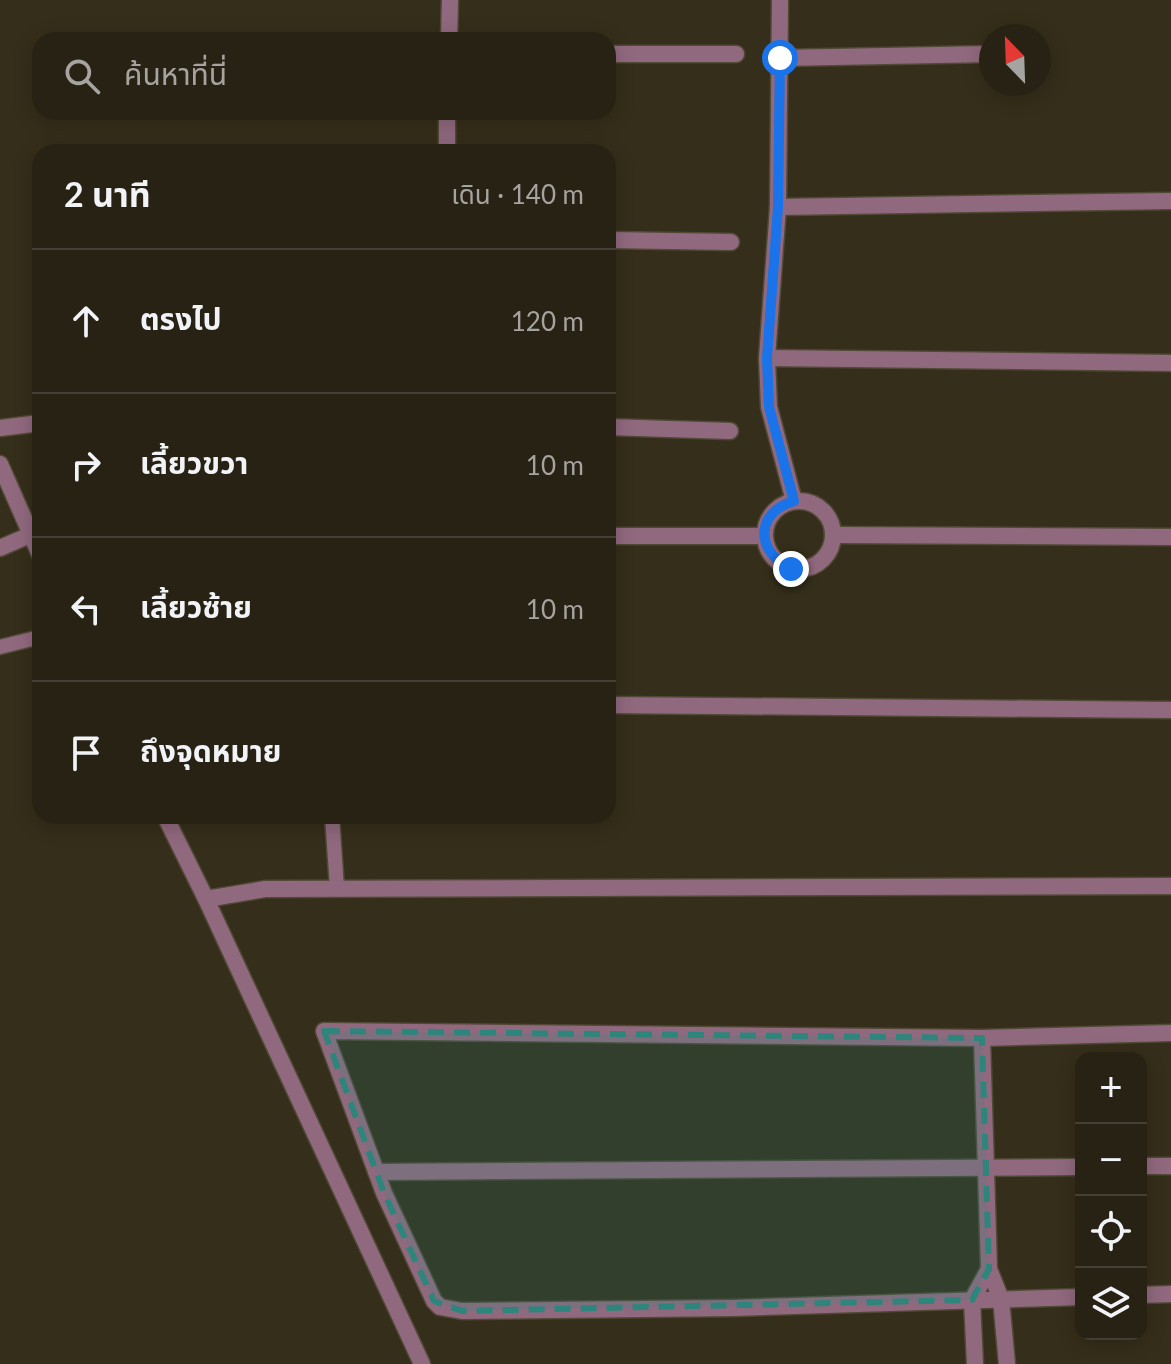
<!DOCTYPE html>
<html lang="th">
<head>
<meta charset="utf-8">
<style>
	:root { --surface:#282214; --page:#302a1d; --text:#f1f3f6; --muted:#a5a4a0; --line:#443f34 }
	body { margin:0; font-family:Lato,"Noto Sans Thai",sans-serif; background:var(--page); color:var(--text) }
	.controls { position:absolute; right:24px; bottom:24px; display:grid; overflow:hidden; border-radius:16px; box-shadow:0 4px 20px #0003 }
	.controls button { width:72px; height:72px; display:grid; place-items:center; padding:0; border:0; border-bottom:2px solid var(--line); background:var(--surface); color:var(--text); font:40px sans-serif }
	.compass { position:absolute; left:979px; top:24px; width:72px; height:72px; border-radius:50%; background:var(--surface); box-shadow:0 4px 20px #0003; rotate:337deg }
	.stop { position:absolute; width:24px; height:24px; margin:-18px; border:6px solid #1a73e8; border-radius:50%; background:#fff }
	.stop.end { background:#1a73e8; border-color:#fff; box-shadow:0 2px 8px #0008 }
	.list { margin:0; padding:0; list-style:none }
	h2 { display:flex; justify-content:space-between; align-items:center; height:104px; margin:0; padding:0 32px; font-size:34px }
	h2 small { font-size:26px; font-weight:400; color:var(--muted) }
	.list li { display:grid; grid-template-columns:52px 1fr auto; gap:24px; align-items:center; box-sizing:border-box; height:144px; padding:0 32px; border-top:2px solid var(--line) }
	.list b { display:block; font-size:30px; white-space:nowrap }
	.list em { font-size:26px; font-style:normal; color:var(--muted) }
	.icon { flex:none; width:44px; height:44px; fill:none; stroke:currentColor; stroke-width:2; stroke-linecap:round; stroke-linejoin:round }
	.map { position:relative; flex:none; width:1171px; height:1364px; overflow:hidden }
	.search { position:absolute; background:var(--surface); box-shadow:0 4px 20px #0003; left:32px; top:32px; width:584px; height:88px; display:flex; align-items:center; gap:20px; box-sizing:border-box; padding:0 28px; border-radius:24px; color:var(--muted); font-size:30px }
	.panel { position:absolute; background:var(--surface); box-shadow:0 4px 20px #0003; left:32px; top:144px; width:584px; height:680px; border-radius:24px }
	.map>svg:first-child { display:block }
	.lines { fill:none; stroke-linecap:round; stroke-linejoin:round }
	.service-casing { stroke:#504936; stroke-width:17 }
	.minor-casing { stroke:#504936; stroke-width:19 }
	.service { stroke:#91697e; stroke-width:14 }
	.minor { stroke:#91697e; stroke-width:16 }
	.route { stroke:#1a73e8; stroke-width:10 }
	.marked { fill:#2e857c; fill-opacity:0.2; stroke:#2e857c; stroke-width:6; stroke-dasharray:16 10; stroke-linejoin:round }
</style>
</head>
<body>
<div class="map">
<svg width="1171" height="1364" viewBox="0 0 1171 1364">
	<rect width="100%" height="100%" fill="#352e1a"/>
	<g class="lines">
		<defs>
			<g id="service">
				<polyline points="0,647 40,637"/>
				<polyline points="332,816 337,888"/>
			</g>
			<g id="minor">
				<polyline points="780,0 778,207 767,358 769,407 794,501"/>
				<polyline points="449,40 450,0"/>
				<polyline points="608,54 736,54"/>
				<polyline points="780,58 991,54"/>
				<polyline points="447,152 447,112"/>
				<polyline points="778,207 1171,201"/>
				<polyline points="608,240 731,242"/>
				<polyline points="767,358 1171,363"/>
				<polyline points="608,427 730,431"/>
				<polyline points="0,428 40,423"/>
				<polyline points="0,464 40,555"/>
				<circle cx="799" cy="535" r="34"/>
				<polyline points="833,535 1171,537"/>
				<polyline points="608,536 764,536"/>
				<polyline points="0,548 30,535"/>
				<polyline points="608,705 1171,710"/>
				<polyline points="165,816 206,899 422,1364"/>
				<polyline points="206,899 265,889 1171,886"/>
				<polyline points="982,1038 989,1269 1001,1299 1007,1364"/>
				<polyline points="1141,1166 1171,1166"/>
				<polyline points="376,1172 1081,1167"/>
				<polyline points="1141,1295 1171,1294"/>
				<polyline points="1081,1297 734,1308 462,1311 440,1307 434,1301 384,1193 324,1031 982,1038 1171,1033"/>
				<polyline points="975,1364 972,1300 989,1269"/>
			</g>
		</defs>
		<use href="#service" class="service-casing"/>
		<use href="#minor" class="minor-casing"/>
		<use href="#service" class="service"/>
		<use href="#minor" class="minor"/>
	</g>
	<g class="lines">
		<path class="route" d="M780 58 778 207 767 358 769 407 794 501C754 513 756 552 791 569"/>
	</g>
	<path class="marked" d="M324 1031 982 1038 989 1269 972 1300 462 1311 434 1301 384 1193Z"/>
</svg>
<div class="controls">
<button>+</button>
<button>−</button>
<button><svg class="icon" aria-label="locate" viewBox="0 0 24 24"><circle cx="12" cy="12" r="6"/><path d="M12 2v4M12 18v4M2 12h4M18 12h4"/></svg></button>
<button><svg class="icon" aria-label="layers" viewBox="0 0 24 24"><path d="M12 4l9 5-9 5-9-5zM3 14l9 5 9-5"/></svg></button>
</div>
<svg class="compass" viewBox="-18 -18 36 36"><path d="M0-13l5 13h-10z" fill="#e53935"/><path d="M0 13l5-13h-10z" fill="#a5a4a0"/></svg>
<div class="stop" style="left:780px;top:58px"></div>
<div class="stop end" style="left:791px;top:569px"></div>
<div class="search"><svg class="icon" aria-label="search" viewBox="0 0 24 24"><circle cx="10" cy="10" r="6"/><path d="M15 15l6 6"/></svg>ค้นหาที่นี่</div>
<section class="panel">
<h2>2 นาที<small>เดิน · 140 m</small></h2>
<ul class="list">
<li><svg class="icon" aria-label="ahead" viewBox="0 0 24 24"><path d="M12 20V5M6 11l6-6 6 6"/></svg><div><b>ตรงไป</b></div><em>120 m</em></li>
<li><svg class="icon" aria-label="right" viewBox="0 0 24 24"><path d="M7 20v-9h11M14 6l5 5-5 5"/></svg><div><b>เลี้ยวขวา</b></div><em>10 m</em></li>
<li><svg class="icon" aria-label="left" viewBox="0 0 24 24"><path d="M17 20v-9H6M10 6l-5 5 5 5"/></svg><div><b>เลี้ยวซ้าย</b></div><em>10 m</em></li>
<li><svg class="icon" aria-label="arrive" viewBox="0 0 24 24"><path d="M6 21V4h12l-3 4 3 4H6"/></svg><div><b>ถึงจุดหมาย</b></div></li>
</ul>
</section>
</div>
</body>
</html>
